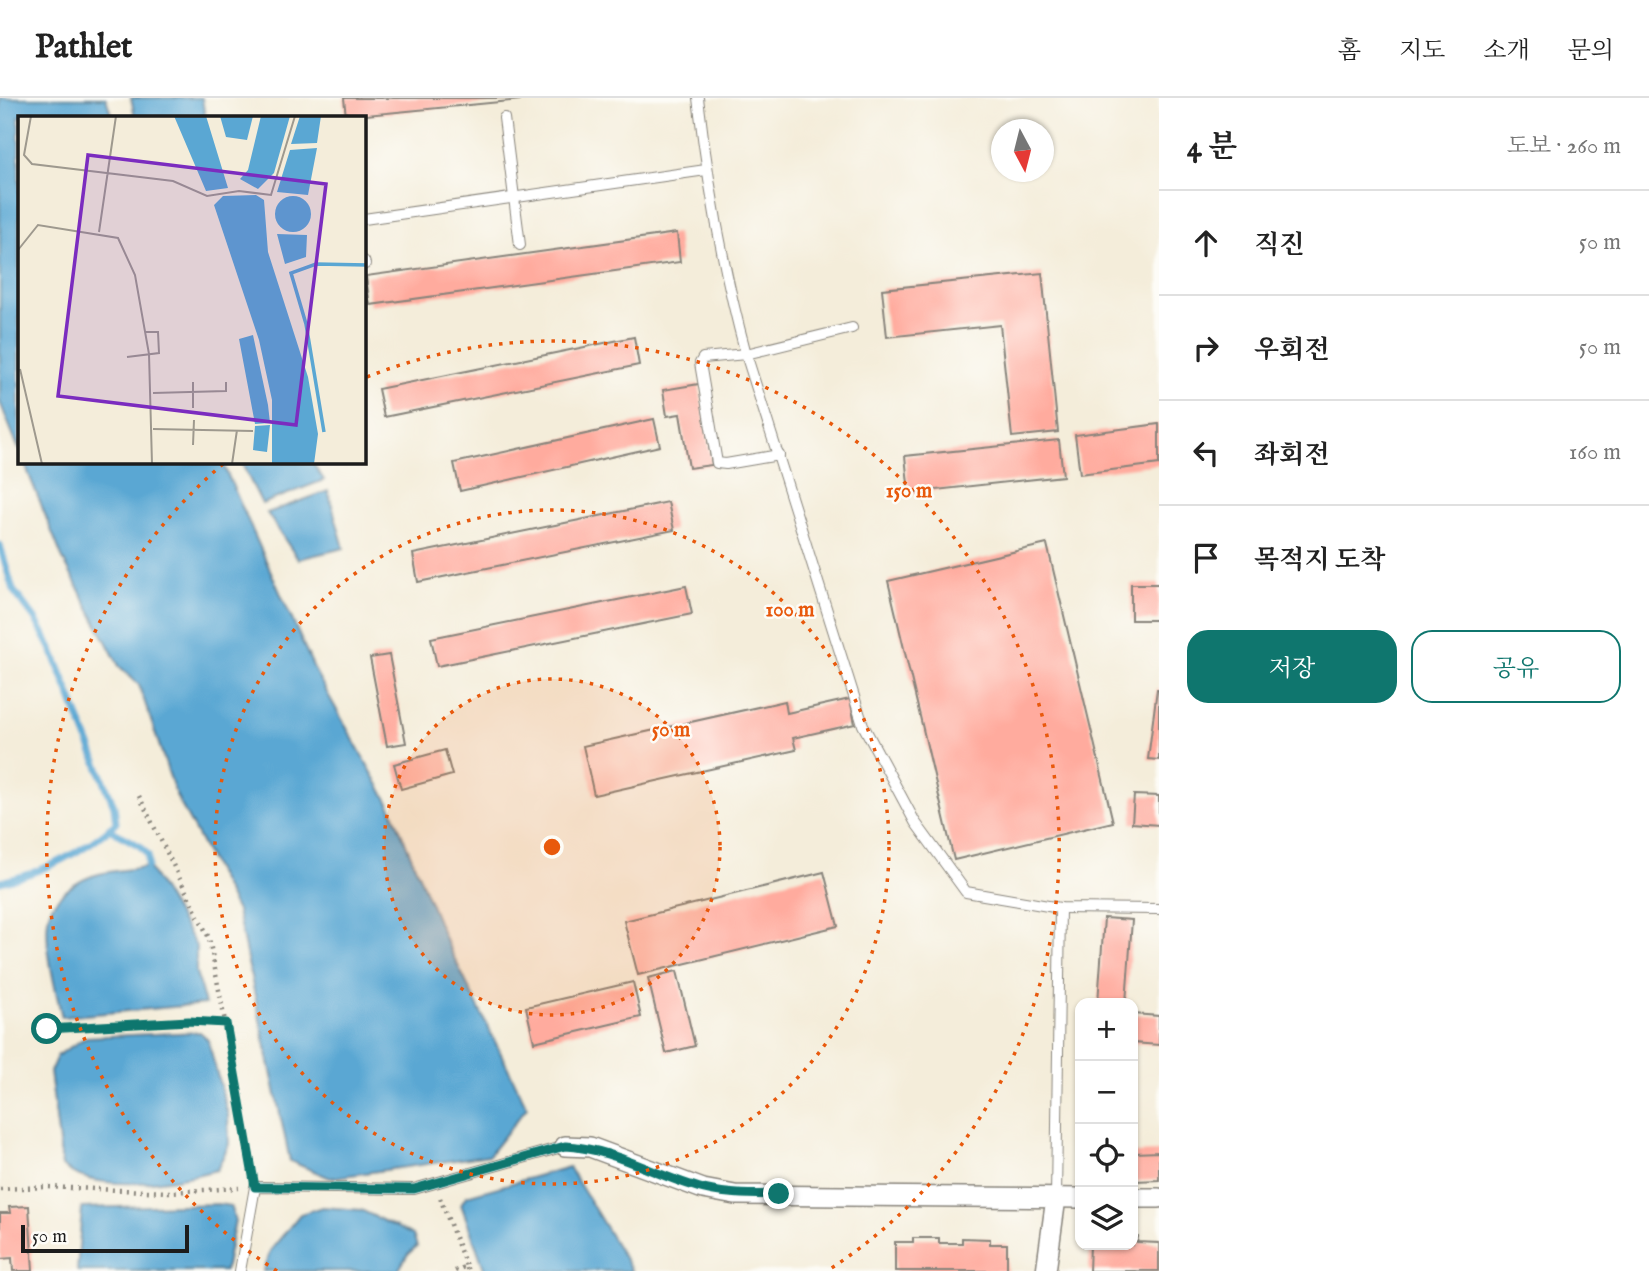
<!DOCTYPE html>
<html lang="ko">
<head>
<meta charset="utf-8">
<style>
	:root { --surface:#fff; --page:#f2f2f2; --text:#222; --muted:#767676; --line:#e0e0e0; --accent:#0f766e }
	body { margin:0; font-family:"IM FELL English","Noto Serif KR",serif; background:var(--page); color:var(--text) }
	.controls { position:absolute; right:21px; bottom:21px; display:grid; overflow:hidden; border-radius:14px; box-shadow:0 2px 5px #0004 }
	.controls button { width:63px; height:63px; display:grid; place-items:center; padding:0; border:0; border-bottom:2px solid var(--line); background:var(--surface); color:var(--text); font:35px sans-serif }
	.compass { position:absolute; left:991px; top:21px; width:63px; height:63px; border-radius:50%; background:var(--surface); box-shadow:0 2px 5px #0004; rotate:173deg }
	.scale { position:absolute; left:21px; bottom:18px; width:168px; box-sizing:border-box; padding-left:7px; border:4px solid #1c1c1c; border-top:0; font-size:19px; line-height:24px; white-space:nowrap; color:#1c1c1c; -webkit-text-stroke:5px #fdfcf7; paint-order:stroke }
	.stop { position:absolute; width:21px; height:21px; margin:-16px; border:5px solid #0f766e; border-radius:50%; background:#fff }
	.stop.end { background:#0f766e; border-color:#fff; box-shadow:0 2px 7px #0008 }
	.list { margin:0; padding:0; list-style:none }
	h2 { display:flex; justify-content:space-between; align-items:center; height:91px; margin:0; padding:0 28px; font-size:30px }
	h2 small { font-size:23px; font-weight:400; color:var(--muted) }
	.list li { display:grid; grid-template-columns:46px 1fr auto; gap:21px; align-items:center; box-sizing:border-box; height:105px; padding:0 28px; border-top:2px solid var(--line) }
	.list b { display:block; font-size:26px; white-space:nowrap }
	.list em { font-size:23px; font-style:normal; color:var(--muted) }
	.actions { display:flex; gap:14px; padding:21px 28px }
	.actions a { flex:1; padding:16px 0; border:2px solid var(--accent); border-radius:21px; text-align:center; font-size:24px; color:var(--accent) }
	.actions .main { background:var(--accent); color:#fff }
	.icon { flex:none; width:38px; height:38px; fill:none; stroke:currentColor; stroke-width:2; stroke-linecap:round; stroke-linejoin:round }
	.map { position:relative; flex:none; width:1159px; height:1173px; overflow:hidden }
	header { display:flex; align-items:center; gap:42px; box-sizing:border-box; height:98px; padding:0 35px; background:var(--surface); border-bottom:2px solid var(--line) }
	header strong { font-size:33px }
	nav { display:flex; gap:38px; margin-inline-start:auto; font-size:24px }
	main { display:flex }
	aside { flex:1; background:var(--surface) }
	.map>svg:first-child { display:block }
	.water { fill:#5aa7d3; stroke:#3b6278; stroke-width:2 }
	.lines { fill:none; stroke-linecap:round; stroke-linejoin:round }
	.stream { stroke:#5aa7d3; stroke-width:7 }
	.building { fill:#ffab9e }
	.service-casing { stroke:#88847b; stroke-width:12 }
	.minor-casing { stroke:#88847b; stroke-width:22 }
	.path { stroke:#88847b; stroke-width:4.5; stroke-dasharray:2 5; stroke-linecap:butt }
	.service { stroke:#fff; stroke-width:10 }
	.minor { stroke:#fff; stroke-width:19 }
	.route { stroke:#0f766e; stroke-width:9 }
	.ring { fill:none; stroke:#e8590c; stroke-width:3.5; stroke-dasharray:3.5 7 }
	.inset-river { fill:none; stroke:#5aa7d3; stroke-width:3.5 }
	.inset-road { fill:none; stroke:#9e998e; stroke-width:2 }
	.view { fill:#7b2cbf; fill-opacity:0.15; stroke:#7b2cbf; stroke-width:3.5 }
	.inset-edge { fill:none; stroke:#1c1c1c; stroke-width:3.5 }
	.centre { fill:#e8590c; stroke:#fdfcf7; stroke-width:3.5 }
	.ring-label { font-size:21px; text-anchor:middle; font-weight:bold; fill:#e8590c; stroke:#fdfcf7; stroke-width:5; stroke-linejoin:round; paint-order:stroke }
</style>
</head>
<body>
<header>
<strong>Pathlet</strong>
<nav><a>홈</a><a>지도</a><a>소개</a><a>문의</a></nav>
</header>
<main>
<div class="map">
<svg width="1159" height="1173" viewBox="0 0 1159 1173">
	<rect width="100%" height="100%" fill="#fdfcf7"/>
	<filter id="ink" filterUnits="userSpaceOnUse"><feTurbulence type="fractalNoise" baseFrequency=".0143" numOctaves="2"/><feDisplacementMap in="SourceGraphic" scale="14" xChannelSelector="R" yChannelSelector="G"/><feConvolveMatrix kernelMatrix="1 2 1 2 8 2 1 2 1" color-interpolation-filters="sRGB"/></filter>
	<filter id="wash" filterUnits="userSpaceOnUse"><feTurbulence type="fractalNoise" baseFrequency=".00686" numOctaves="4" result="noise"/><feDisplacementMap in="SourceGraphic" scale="28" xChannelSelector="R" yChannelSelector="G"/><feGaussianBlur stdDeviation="1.57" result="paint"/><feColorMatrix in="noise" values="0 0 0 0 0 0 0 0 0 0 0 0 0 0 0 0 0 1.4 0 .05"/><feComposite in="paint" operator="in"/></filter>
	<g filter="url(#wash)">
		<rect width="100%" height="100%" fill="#f4edda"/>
		<g class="water">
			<polygon points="0,0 106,0 112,19 19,19 19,352 0,304"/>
			<polygon points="131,0 202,0 205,19 135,19"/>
			<polygon points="24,364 222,364 316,575 390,707 445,841 527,1009 489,1057 330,1080 290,1063 237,813 176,697 139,587 119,568 62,459"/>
			<polygon points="241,364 312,364 324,382 262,406"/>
			<polygon points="328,393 344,450 298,461 267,415"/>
			<path d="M148 768 196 848V874L205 906 62 919C56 894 40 833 51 810 59 794 82 780 99 776 115 772 132 772 148 768Z"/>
			<path d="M200 934 208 942 228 1017 229 1046 217 1072C175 1083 97 1097 62 1068L50 974 57 958 86 939Z"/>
			<polygon points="569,1069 632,1173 485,1173 461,1106 466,1098"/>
			<polygon points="218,1106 230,1108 235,1122 225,1173 77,1173 82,1110"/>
			<polygon points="322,1109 361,1112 413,1137 417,1148 408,1156 398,1173 263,1173 270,1153 300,1116"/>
		</g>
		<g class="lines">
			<g class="stream">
				<path d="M0 447 13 492 36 522 52 552 114 708 116 725C84 754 42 775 0 784"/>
				<polyline points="109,731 140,748 148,757 148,768"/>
			</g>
		</g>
		<g id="blocks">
			<g class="building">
				<polygon points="344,0 520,0 520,2 346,19"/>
				<polygon points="677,135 680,164 370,207 366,178"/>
				<polygon points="1042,175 1058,334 1012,339 1000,227 887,239 882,191"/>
				<polygon points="634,239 639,267 384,319 378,291"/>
				<polygon points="699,286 712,367 689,370 680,316 667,318 663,292"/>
				<polygon points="654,321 660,348 460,393 454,365"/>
				<polygon points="1159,326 1159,366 1080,376 1075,337"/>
				<polygon points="1059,342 1063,378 909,395 905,358"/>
				<polygon points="668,404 674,432 418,484 413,456"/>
				<polygon points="1047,446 1113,724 954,762 888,483"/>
				<rect x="1131" y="486" width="28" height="36"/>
				<polygon points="686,488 692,516 437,568 431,540"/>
				<polygon points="389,557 406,645 387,648 370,560"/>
				<polygon points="1157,591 1159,591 1159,662 1148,661"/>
				<polygon points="850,601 855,626 793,640 796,652 594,697 583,648 785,603 787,615"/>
				<polygon points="445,652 452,677 401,691 394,666"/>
				<polygon points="1134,697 1159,698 1159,727 1132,725"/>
				<polygon points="824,774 838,828 638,877 624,823"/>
				<polygon points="1104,820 1132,822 1126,905 1098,905"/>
				<polygon points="677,873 695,948 666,955 648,880"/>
				<polygon points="633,884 641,919 534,944 526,909"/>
				<polygon points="1133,916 1159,918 1159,947 1133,945"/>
				<polygon points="1159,1054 1159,1082 1135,1083 1134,1055"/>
				<polygon points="29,1108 33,1173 13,1173 12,1160 0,1161 0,1115 10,1115 9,1109"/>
				<polygon points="1133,1139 1138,1139 1137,1144 1159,1145 1159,1173 1089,1173 1090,1147 1133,1147"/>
				<polygon points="913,1140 939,1140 939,1145 962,1145 962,1140 990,1141 990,1146 1007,1146 1007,1173 895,1173 895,1144 913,1144"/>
			</g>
		</g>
	</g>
	<g filter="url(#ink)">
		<use href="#blocks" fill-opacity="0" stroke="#88847b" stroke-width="2"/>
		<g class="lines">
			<defs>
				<g id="service">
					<path d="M698 0C708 87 723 171 746 256L863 627 915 724 966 794 1060 810 1159 811"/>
					<polyline points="504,20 520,147"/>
					<polyline points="364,121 706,72"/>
					<polyline points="364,163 365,166"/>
					<polyline points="779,357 726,366 717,365 700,265 703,260 746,256 852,230"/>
					<polyline points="1056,1100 1060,810"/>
					<polyline points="240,1173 255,1089 414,1091 565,1048"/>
				</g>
				<g id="minor">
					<polyline points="565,1048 590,1049 703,1091 735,1097 1080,1100"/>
					<polyline points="1133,1100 1159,1100"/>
					<polyline points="1046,1173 1056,1100"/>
				</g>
			</defs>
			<use href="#service" class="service-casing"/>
			<use href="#minor" class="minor-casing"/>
			<g class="path">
				<polyline points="139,698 209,840 254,1075"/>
				<polyline points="47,931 189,923 226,925"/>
				<polyline points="0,1091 46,1089 169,1094 239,1090"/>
				<polyline points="440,1100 466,1168"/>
				<polyline points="455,1173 466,1168 468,1173"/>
			</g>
			<use href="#service" class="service"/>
			<use href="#minor" class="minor"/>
		</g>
	</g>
	<g class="lines" filter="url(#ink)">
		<path class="route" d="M47 931 189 923 226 925 255 1089 414 1091 565 1048C613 1050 657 1079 704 1091 729 1097 753 1097 779 1096"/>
	</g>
	<circle cx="552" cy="749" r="168" fill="#e8590c" fill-opacity=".12"/>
	<g class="ring">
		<circle cx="552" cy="749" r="168"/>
		<circle cx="552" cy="749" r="337"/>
		<path d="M277 1173A505 505 0 0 1 224 365M367 279A505 505 0 0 1 827 1173"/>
	</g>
	<g transform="translate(18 18)">
		<rect width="348" height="348" fill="#f4edda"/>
		<path d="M156 0H188L210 72 188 75ZM202 0H235L229 24 208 21ZM243 0H272L256 57 240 73 222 63 230 54ZM282 0H303L299 27 273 28ZM299 32 290 79 259 76 272 34ZM238 79 246 84 250 136 290 261 300 318 296 348H254V284L241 224 196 89 205 80ZM257 98a18 18 0 1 1 36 0a18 18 0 1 1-36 0ZM259 118 289 119 288 141 267 148ZM235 219 250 289 252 307 237 308 221 223ZM252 309 249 336 235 334 237 310Z" fill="#5aa7d3"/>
		<path class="inset-river" d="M306 316 288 208 273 157 298 148 349 149"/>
		<path class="inset-road" d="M13 0 6 39 14 48 155 65 189 80 221 75 253 79 277 0M81 116 98 0M0 134 20 109 100 122 117 159 131 238 134 348M109 241 141 237 140 216H127M2 253 24 348M175 266V292M135 277 208 275V266M135 313 235 315M175 329 176 304M214 348 219 314"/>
		<path class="view" d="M70 39 308 68 278 309 40 280Z"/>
		<rect width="348" height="348" class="inset-edge"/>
	</g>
	<circle cx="552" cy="749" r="10" class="centre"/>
	<g class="ring-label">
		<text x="909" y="399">150 m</text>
		<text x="790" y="518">100 m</text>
		<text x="671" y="638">50 m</text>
	</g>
</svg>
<div class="controls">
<button>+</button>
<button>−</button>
<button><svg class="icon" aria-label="locate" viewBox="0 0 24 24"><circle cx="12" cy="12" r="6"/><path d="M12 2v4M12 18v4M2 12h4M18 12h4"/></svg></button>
<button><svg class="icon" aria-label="layers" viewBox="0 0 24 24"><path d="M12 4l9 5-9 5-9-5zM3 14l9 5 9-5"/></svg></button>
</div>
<svg class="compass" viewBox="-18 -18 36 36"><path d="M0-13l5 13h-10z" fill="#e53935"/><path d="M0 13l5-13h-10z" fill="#767676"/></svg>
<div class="scale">50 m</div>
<div class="stop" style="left:47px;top:931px"></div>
<div class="stop end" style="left:779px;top:1096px"></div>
</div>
<aside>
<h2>4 분<small>도보 · 260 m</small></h2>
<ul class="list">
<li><svg class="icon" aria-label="ahead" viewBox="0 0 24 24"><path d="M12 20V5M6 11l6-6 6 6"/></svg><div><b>직진</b></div><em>50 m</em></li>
<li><svg class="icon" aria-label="right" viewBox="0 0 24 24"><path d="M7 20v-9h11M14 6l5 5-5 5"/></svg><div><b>우회전</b></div><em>50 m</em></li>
<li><svg class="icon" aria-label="left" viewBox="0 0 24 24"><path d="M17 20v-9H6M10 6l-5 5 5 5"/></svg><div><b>좌회전</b></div><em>160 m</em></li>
<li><svg class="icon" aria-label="arrive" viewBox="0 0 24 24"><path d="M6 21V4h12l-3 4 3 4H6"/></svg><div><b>목적지 도착</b></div></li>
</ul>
<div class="actions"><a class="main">저장</a><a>공유</a></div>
</aside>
</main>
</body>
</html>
